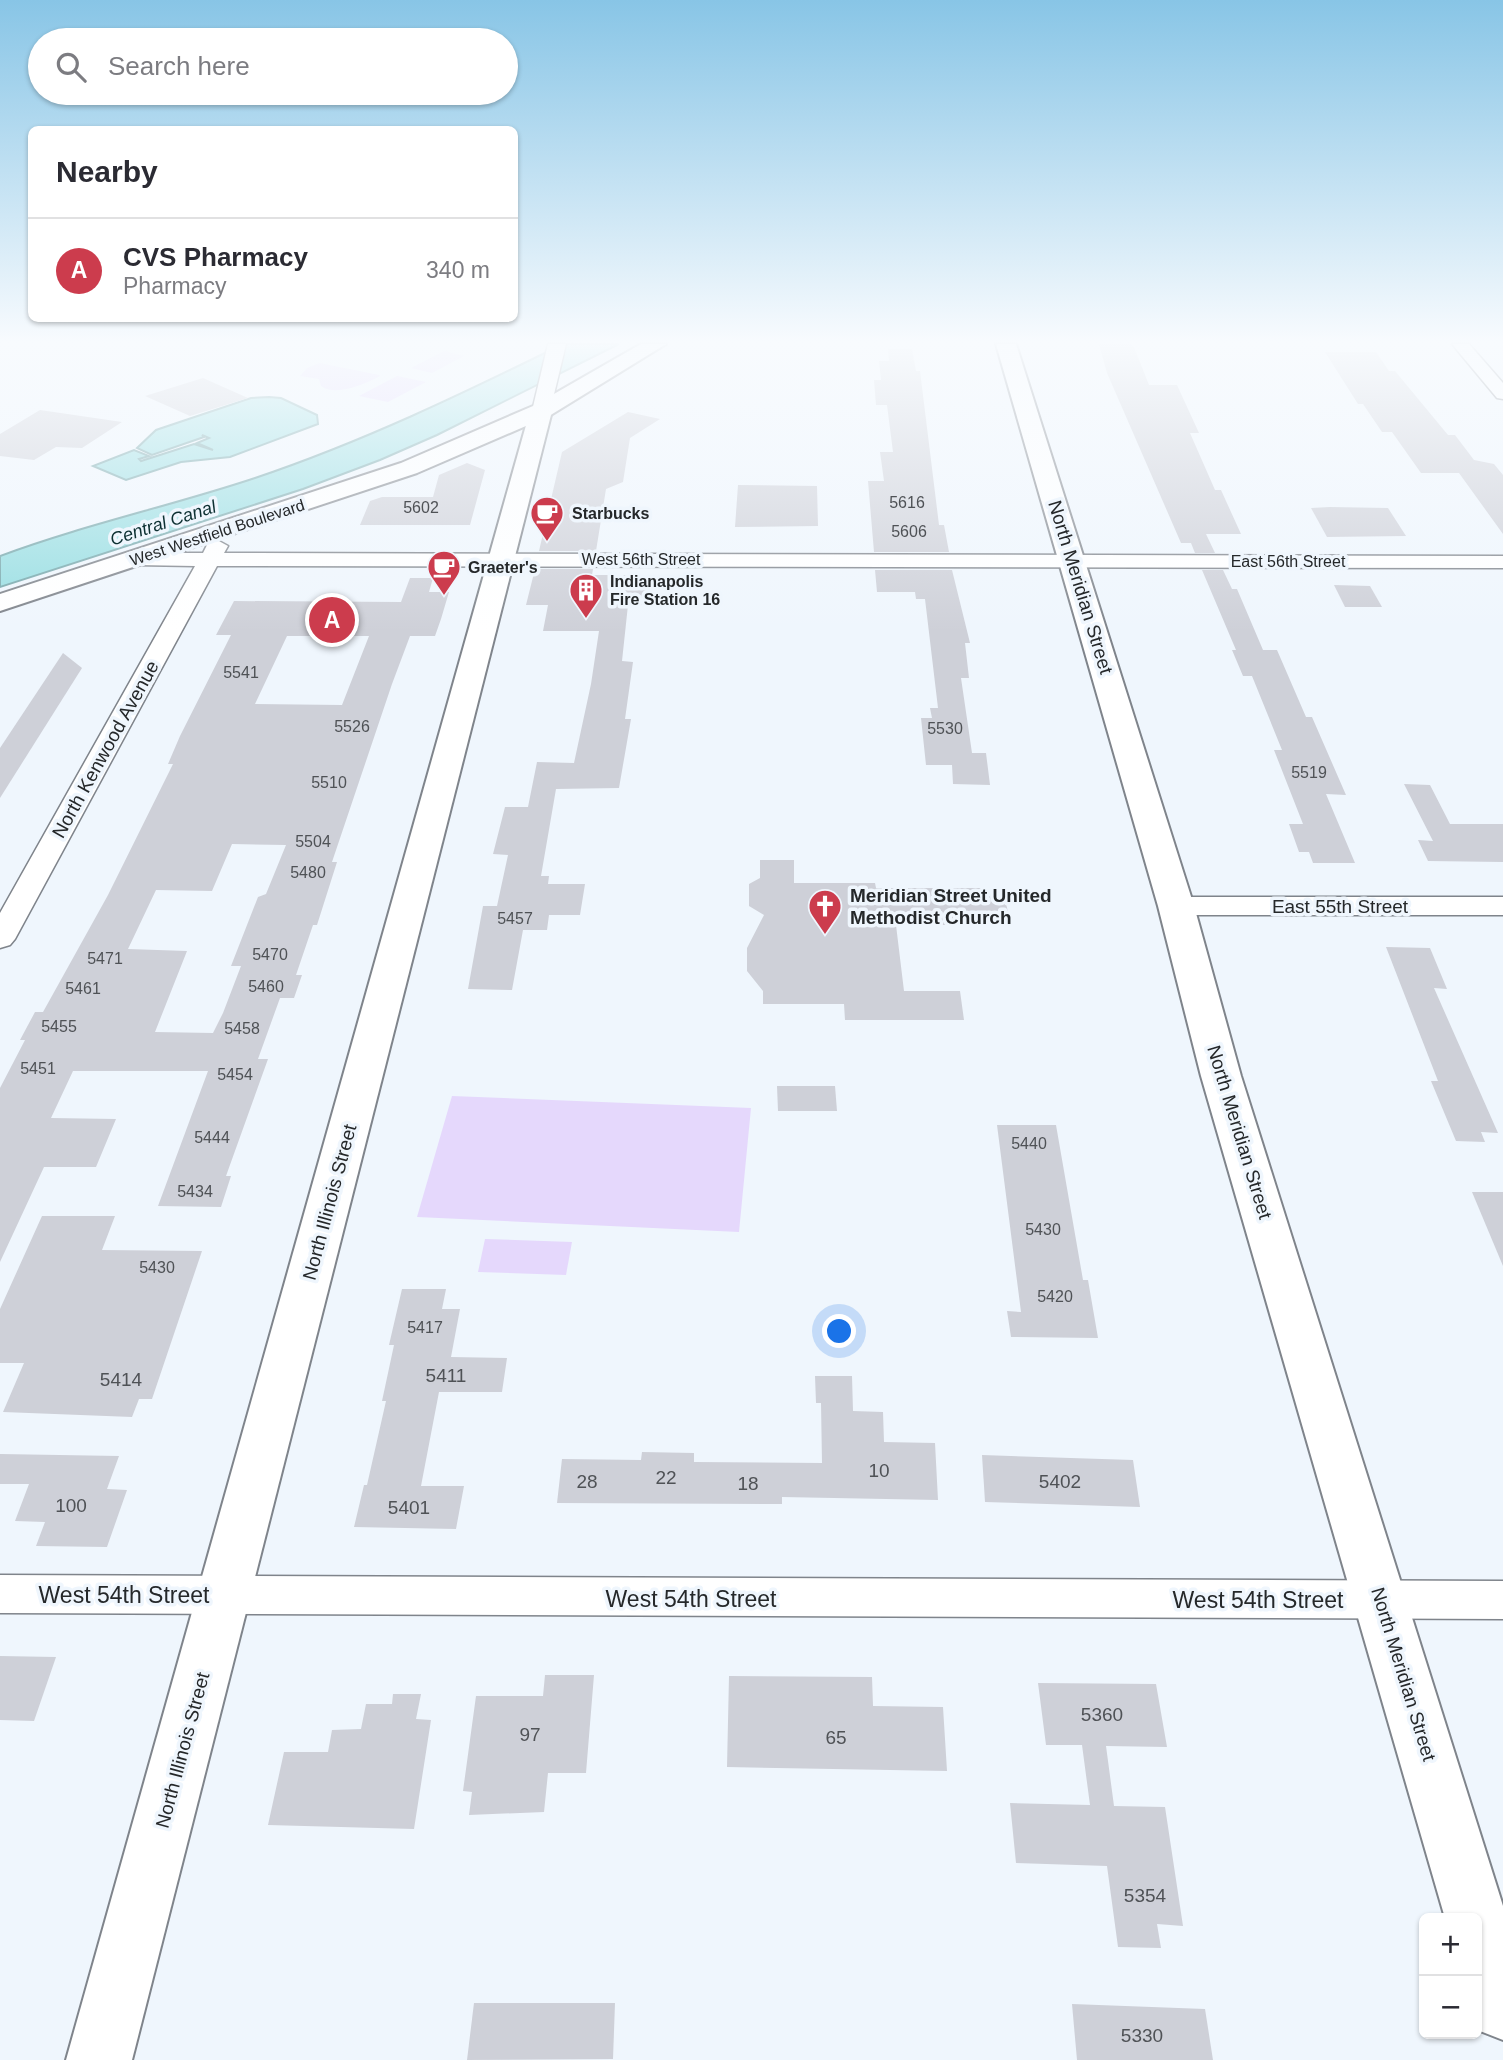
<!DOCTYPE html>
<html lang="en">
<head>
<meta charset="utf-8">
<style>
	:root { --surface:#fff; --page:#f7f7f7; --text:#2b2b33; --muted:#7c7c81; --line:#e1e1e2; --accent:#cc3c4d }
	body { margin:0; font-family:Helvetica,sans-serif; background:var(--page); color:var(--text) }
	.controls { position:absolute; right:21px; bottom:21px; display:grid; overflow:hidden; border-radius:10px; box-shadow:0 2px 5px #0004 }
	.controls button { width:63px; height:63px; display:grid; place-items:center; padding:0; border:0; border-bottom:2px solid var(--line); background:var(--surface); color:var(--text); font:35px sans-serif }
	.you { position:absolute; left:840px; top:1332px; width:24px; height:24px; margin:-18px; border:5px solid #fff; border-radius:50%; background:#1a73e8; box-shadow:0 0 0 10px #1a73e833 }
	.badge { display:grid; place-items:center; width:46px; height:46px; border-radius:50%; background:var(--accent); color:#fff; font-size:23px; font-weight:700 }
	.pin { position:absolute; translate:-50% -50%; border:4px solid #fff; box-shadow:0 2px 7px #0006 }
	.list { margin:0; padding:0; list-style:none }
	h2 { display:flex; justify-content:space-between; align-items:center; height:91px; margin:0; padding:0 28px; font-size:30px }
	h2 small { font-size:23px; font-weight:400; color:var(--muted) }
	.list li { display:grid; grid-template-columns:46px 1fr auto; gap:21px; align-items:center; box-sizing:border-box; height:105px; padding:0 28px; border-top:2px solid var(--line) }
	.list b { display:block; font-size:26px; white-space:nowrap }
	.list p { margin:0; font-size:23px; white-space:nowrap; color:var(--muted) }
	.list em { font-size:23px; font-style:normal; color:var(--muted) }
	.icon { flex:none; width:38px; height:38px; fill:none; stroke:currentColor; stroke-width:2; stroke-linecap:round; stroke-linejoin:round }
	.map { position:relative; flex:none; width:1503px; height:2060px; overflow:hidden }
	.search { position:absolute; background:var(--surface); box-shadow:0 2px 5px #0004; left:28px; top:28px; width:490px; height:77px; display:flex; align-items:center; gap:18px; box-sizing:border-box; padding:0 24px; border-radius:38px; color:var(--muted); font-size:26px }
	.panel { position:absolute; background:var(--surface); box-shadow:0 2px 5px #0004; left:28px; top:126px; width:490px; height:196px; border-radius:10px }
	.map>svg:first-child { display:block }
	.green { fill:#e5d8fc }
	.water { fill:#98dee2; stroke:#76a7ab; stroke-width:2 }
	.building { fill:#ced0d8; fill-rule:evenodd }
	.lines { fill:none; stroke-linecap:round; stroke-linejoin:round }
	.minor-casing { stroke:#7f848b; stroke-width:3 }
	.tertiary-casing { stroke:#7f848b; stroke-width:4 }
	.secondary-casing { stroke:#7f848b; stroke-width:4 }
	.primary-casing { stroke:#7f848b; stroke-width:4 }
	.minor { fill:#fff; fill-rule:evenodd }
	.tertiary { fill:#fff; fill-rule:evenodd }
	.secondary { fill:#fff; fill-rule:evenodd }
	.primary { fill:#fff; fill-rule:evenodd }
	.labels { text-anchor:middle; stroke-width:7; stroke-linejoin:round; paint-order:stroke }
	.number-label { font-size:16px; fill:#4f5256 }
	.far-poi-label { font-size:16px; font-weight:bold; fill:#25282a; stroke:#eff6fd; text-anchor:start }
	.far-street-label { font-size:16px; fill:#25282a; stroke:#eff6fd }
	.far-water-label { font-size:18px; font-style:italic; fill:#0d3032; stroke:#eff6fd }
	.street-label { font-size:19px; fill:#25282a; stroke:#eff6fd }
	.poi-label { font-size:19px; font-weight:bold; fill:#25282a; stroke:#eff6fd; text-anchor:start }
	.near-number-label { font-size:19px; fill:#4f5256 }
	.near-street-label { font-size:23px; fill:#25282a; stroke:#eff6fd }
</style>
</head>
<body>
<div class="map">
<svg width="1503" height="2060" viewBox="0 0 1503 2060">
	<rect width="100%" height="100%" fill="#eff6fd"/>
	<g class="green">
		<polygon points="444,351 464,356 432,373 411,368"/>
		<path d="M320 363 379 375 380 376C365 384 336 397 321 386L319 379 300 376 307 368Z"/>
		<polygon points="397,376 426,382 388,402 359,396"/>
		<polygon points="452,1096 751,1108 739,1232 417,1217"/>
		<polygon points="485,1239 572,1242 566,1275 478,1272"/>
	</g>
	<g class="water">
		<path d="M563 344H619L437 435 380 460 303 489 0 587V556C83 525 171 506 255 478 362 442 462 394 563 344Z"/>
		<polygon points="269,397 281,398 317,415 318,424 230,457 181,462 126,480 93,466 134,450 149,456 139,459 141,461 194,444 213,450 197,443 209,438 202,435 204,437 152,455 137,448 156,430 251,398"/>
	</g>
	<g class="building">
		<polygon points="1099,344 1129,344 1134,347 1149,385 1177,385 1199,433 1190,433 1215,490 1221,490 1241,534 1206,534 1215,553 1195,553 1191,543 1181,543 1107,373"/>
		<polygon points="888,349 912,349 916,371 920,371 939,525 944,525 949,552 874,552 868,481 884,481 880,452 893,452 887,405 876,405 874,380 881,380 879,361 889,361"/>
		<polygon points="1325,352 1376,352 1389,371 1395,371 1448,435 1455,435 1474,460 1494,464 1503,475 1503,534 1459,473 1421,473 1392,432 1382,432 1363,404 1358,404"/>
		<polygon points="203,378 248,398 190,416 145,396"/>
		<polygon points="40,410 122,422 82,448 56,447 34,460 0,456 0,434"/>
		<polygon points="628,412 660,419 630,438 623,482 606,489 596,551 539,551 562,452"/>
		<polygon points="467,463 485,470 470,525 360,525 370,501 382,497 433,497 439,475"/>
		<polygon points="738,485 817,486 818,526 735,527"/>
		<polygon points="1330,507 1388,508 1406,536 1327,537 1311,508"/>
		<polygon points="535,569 593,569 592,575 645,575 651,586 648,605 628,605 622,661 633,662 625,719 631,719 619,788 556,789 541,876 549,876 548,884 585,884 580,915 549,915 547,930 523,930 512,990 468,989 483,906 497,906 508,855 493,854 505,807 528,807 537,762 574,763 591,684 599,631 543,631 548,605 526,605"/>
		<polygon points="875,570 952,570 970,643 965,643 969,678 961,678 972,753 986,753 990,785 953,784 952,765 926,765 921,718 932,718 930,708 938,708 925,599 916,599 915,592 877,592"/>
		<polygon points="1202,570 1223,570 1232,589 1237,589 1263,650 1277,650 1306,717 1312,717 1346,795 1326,794 1355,863 1313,863 1309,852 1299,852 1289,824 1303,824 1274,750 1282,750 1252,676 1243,676 1232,650 1236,650"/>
		<path d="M410 578H433L429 592H449L441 619 435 636H410L392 684 332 862H337L317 925H313L296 975H302L294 998H280L258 1059H268L226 1176H231L221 1207 158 1206 208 1071H73L51 1118 116 1119 96 1167H44L0 1262V1088L25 1040H20L35 1012H43L108 895 173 764H168L180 736 231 635H216L234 601 401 602ZM287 636H369L342 705 255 704ZM232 844 286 845 266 894 258 897 231 966H241L223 1013 213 1033 155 1032 187 951 128 949 156 890 212 891Z"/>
		<polygon points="1334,585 1370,586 1382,607 1345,607"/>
		<polygon points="63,653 82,668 0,798 0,748"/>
		<polygon points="1404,784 1430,785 1450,824 1503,824 1503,862 1428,861 1418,840 1433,841"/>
		<polygon points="760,860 794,860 794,883 875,883 876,888 986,888 988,894 1004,894 1009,917 999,917 1001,925 896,925 904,991 960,991 964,1020 845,1020 844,1004 763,1004 763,991 747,971 747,948 764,915 749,906 749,884 760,878"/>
		<polygon points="1386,947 1430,948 1447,989 1434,988 1498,1133 1481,1132 1485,1142 1456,1141 1431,1081 1438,1081"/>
		<polygon points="777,1086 835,1086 837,1111 778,1111"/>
		<polygon points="997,1125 1056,1125 1083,1280 1088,1280 1098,1338 1011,1337 1007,1311 1021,1312"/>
		<polygon points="1472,1192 1503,1192 1503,1266"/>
		<polygon points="42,1216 115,1216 102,1250 202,1251 152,1399 139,1399 132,1417 3,1412 24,1363 0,1363 0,1309"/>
		<polygon points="402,1289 446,1289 442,1309 460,1309 451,1357 507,1358 502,1392 439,1392 421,1486 464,1486 456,1529 354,1527 364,1485 367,1485 386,1401 382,1401 394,1345 389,1345"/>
		<polygon points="815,1376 852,1376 853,1411 883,1412 884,1442 935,1443 938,1500 782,1497 782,1504 557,1503 562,1459 641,1460 642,1452 694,1453 694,1462 822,1463 821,1403 816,1403"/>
		<polygon points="0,1454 119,1456 107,1489 127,1490 107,1547 36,1546 45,1522 15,1521 29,1484 0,1484"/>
		<polygon points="982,1455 1133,1460 1140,1507 985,1502"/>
		<polygon points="0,1656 56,1657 34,1721 0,1720"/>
		<polygon points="545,1675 594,1675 586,1773 548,1773 544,1812 469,1815 472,1792 463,1791 476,1696 543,1696"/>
		<polygon points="729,1676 872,1677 873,1706 943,1707 947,1771 727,1767"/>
		<polygon points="1038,1683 1156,1684 1167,1747 1106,1746 1114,1806 1165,1807 1183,1926 1157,1924 1161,1948 1118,1947 1107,1866 1016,1863 1010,1803 1090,1805 1082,1745 1046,1745"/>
		<polygon points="393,1694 421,1694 416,1719 431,1720 414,1829 268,1825 284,1752 328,1752 332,1730 361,1729 366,1704 392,1704"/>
		<polygon points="474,2003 615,2003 613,2059 467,2060"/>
		<polygon points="1072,2004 1205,2009 1213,2060 1077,2060"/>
	</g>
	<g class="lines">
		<defs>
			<g id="minor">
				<polygon points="548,344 566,344 550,411 541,417 532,411"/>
				<polygon points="1452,344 1469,344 1503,383 1503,399 1497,398"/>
				<polygon points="217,540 228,546 224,553 1503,556 1503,568 217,566 15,939 10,945 0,948 0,913 195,566 135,565 124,559 135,553 203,553 209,541"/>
				<polygon points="1176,897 1503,897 1503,915 1176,915 1166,912 1162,906 1166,900"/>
				<polygon points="0,1575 1503,1581 1503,1619 0,1613"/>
			</g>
			<polygon id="tertiary" points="541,404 552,411 132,2060 66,2060 530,411"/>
			<polygon id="secondary" points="641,344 666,344 549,416 417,473 0,611 0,594 401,463 533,406"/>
			<polygon id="primary" points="996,344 1016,344 1194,906 1241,1076 1503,1906 1503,2040 1480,2031 1477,2022 1477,1918 1445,1918 1201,1076 1158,906"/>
		</defs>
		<use href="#minor" class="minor-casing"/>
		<use href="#tertiary" class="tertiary-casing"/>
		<use href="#secondary" class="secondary-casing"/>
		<use href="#primary" class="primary-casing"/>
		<use href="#minor" class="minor"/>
		<use href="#tertiary" class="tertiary"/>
		<use href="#secondary" class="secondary"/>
		<use href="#primary" class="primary"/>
	</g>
	<linearGradient id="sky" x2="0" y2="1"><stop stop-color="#88c5e6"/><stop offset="0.54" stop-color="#f8fbfe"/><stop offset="1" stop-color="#f8fbfe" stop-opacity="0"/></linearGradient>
	<rect width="1503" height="632" fill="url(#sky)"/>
	<defs>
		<symbol id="cafe-pin" viewBox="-11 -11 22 30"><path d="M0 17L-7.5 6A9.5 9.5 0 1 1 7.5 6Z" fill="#cc3c4d" stroke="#eff6fd"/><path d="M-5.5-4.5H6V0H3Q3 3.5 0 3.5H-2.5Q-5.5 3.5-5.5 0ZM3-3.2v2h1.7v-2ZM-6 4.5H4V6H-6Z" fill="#fff"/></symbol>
		<symbol id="building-pin" viewBox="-11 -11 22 30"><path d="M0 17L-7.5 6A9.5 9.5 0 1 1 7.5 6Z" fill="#cc3c4d" stroke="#eff6fd"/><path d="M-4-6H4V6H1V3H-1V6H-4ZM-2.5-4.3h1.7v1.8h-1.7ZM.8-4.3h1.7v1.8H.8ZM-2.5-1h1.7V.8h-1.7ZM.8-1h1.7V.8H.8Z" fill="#fff"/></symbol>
		<symbol id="church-pin" viewBox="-11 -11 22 30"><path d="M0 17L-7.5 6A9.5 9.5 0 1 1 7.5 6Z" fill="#cc3c4d" stroke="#eff6fd"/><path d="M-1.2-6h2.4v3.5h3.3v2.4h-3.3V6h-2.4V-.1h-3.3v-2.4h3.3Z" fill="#fff"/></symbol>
	</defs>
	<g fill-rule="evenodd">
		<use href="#cafe-pin" x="528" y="494" width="38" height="52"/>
		<use href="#cafe-pin" x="425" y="548" width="38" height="52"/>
		<use href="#building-pin" x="567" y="571" width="38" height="52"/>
		<use href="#church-pin" x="806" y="887" width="38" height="52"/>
	</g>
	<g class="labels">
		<g class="number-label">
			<text x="907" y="508">5616</text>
			<text x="421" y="513">5602</text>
			<text x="909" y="537">5606</text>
			<text x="241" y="678">5541</text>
			<text x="352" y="732">5526</text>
			<text x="945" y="734">5530</text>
			<text x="1309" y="778">5519</text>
			<text x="329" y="788">5510</text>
			<text x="313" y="847">5504</text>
			<text x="308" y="878">5480</text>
			<text x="515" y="924">5457</text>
			<text x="270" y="960">5470</text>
			<text x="105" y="964">5471</text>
			<text x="266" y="992">5460</text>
			<text x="83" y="994">5461</text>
			<text x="59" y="1032">5455</text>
			<text x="242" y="1034">5458</text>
			<text x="38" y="1074">5451</text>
			<text x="235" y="1080">5454</text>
			<text x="212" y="1143">5444</text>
			<text x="1029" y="1149">5440</text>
			<text x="195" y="1197">5434</text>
			<text x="1043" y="1235">5430</text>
			<text x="157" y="1273">5430</text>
			<text x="1055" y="1302">5420</text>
			<text x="425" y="1333">5417</text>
		</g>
		<g class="far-poi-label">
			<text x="572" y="519">Starbucks</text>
			<text x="468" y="573">Graeter's</text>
			<text x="610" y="587">Indianapolis<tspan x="610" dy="18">Fire Station 16</tspan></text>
		</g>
		<g class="far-street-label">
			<text transform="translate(217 532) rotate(-18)" y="6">West Westfield Boulevard</text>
			<text x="641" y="565">West 56th Street</text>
			<text x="1288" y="567">East 56th Street</text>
		</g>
		<g class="far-water-label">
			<text transform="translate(163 523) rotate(-18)" y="6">Central Canal</text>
		</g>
		<g class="street-label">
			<text transform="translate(1081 587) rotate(73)" y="7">North Meridian Street</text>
			<text transform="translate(105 749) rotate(-61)" y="7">North Kenwood Avenue</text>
			<text x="1340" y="913">East 55th Street</text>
			<text transform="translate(1240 1132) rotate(73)" y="7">North Meridian Street</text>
			<text transform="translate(329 1202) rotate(-75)" y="7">North Illinois Street</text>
			<text transform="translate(1404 1674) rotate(73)" y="7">North Meridian Street</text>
			<text transform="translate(182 1750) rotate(-75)" y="7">North Illinois Street</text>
		</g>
		<g class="poi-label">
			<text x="850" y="902">Meridian Street United<tspan x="850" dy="22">Methodist Church</tspan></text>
		</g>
		<g class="near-number-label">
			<text x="446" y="1382">5411</text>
			<text x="121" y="1386">5414</text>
			<text x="879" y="1477">10</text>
			<text x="666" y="1484">22</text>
			<text x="587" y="1488">28</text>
			<text x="1060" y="1488">5402</text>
			<text x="748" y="1490">18</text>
			<text x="71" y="1512">100</text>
			<text x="409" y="1514">5401</text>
			<text x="1102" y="1721">5360</text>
			<text x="530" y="1741">97</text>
			<text x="836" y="1744">65</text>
			<text x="1145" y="1902">5354</text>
			<text x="1142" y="2042">5330</text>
		</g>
		<g class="near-street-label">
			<text x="124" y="1603">West 54th Street</text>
			<text x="691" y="1607">West 54th Street</text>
			<text x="1258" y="1608">West 54th Street</text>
		</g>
	</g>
</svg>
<div class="controls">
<button>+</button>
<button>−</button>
</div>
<div class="you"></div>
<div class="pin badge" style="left:332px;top:620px">A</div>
<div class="search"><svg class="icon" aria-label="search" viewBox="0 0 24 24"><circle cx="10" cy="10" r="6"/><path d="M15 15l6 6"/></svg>Search here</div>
<section class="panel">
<h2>Nearby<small></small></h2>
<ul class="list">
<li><span class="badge">A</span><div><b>CVS Pharmacy</b><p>Pharmacy</p></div><em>340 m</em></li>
</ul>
</section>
</div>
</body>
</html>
